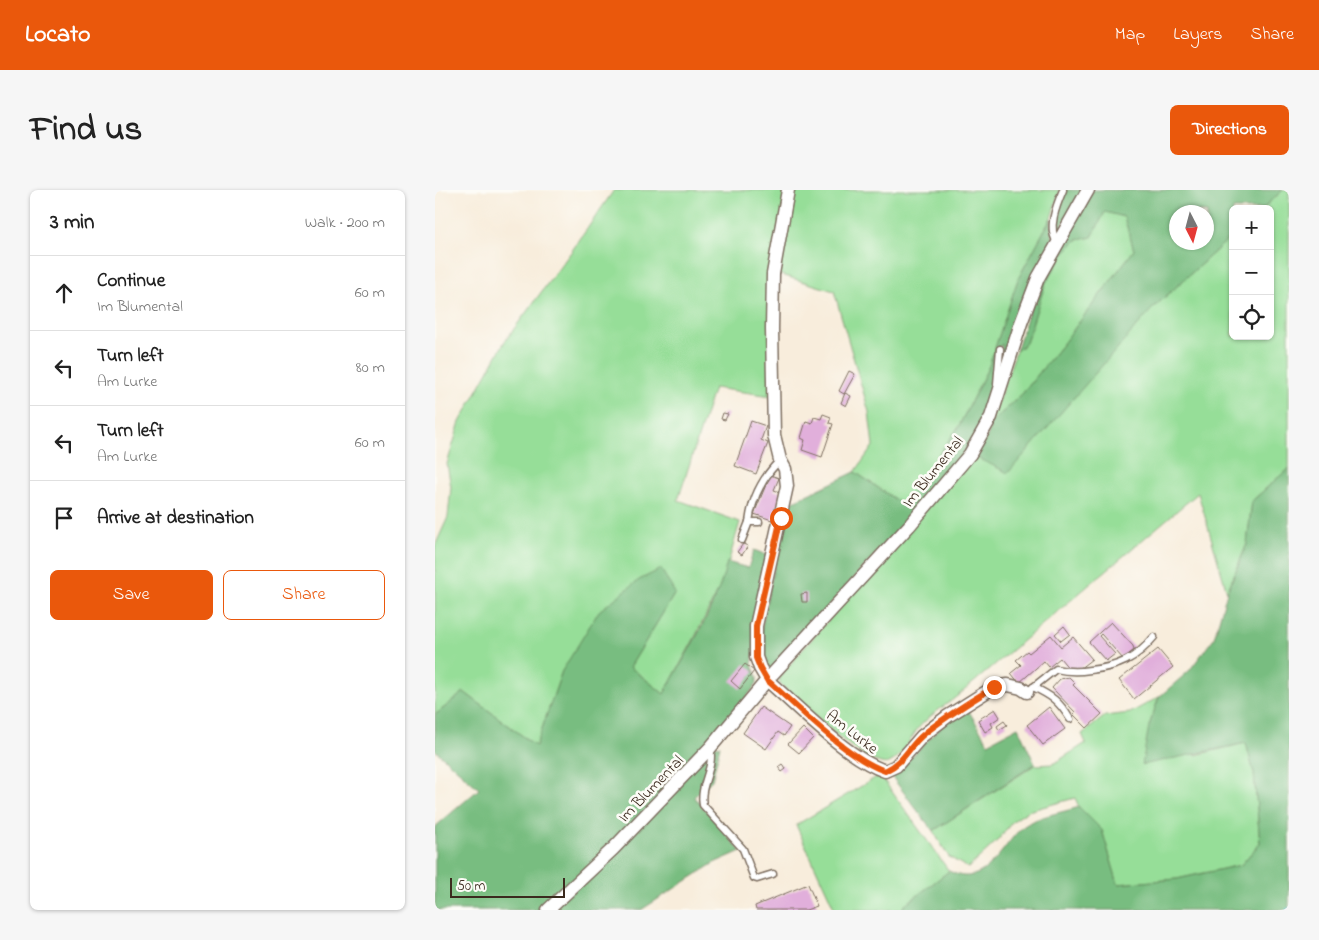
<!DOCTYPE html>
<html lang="en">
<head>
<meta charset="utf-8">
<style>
	:root { --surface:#fff; --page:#f6f6f6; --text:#222; --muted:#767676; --line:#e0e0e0; --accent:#ea580c }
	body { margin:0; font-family:"Indie Flower",sans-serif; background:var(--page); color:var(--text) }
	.controls { position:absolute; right:15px; top:15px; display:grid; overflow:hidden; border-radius:8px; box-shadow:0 1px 4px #0004 }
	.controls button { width:45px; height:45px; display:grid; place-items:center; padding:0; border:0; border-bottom:1px solid var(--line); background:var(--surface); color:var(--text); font:25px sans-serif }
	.compass { position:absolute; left:734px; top:15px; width:45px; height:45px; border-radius:50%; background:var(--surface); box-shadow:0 1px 4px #0004; rotate:174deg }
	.scale { position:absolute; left:15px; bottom:12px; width:115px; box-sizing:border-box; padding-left:5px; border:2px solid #3b2a1e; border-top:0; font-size:14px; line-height:18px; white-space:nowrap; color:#3b2a1e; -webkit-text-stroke:4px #fdfcf7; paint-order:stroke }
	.stop { position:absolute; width:15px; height:15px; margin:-11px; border:4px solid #ea580c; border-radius:50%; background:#fff }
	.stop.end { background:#ea580c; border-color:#fff; box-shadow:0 1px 5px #0008 }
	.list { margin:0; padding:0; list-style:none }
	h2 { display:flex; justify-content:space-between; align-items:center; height:65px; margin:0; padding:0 20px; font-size:21px }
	h2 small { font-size:16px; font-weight:400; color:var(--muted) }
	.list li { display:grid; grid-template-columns:32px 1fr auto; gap:15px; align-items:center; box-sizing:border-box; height:75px; padding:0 20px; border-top:1px solid var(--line) }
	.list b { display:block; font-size:19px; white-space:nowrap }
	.list p { margin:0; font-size:16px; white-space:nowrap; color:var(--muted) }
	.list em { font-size:16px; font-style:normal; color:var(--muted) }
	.actions { display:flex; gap:10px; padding:15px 20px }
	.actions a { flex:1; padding:11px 0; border:1px solid var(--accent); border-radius:8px; text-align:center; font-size:18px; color:var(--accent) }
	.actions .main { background:var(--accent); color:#fff }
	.icon { flex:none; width:28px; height:28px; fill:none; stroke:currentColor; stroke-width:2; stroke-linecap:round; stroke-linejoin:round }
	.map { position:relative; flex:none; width:854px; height:720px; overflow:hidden; border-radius:8px }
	header { display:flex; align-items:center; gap:30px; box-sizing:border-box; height:70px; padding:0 25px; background:var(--accent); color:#fff }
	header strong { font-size:24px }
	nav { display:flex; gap:28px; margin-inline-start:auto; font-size:18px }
	.intro { display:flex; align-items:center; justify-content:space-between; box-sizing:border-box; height:120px; padding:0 30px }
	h1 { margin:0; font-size:35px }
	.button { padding:12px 22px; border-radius:8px; background:var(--accent); color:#fff; font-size:18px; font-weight:700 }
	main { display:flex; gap:30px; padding:0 30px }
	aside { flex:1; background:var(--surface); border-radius:8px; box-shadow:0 1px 4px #0004 }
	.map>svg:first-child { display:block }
	.green { fill:#96de98; stroke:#68845b }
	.forest { fill:#78bd80; stroke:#5a744f; fill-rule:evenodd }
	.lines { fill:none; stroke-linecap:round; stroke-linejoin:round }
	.stream { stroke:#4ab4c8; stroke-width:4.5 }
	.building { fill:#e1afdb }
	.service-casing { stroke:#7d6e60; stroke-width:9 }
	.minor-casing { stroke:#7d6e60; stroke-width:15 }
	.service { stroke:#fff; stroke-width:6 }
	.minor { stroke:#fff; stroke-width:12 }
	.route { stroke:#ea580c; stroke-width:6 }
	.labels { text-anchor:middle; stroke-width:5; stroke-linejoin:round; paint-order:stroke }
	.street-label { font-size:16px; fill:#3b2a1e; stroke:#fdfcf7 }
</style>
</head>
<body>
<header>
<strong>Locato</strong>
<nav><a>Map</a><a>Layers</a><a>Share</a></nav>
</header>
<div class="intro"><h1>Find us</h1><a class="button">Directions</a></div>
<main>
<aside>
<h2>3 min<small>Walk · 200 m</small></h2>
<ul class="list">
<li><svg class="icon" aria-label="ahead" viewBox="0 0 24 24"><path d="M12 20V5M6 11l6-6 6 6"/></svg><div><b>Continue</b><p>Im Blumental</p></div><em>60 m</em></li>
<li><svg class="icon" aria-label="left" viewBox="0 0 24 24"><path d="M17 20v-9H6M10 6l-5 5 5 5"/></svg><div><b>Turn left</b><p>Am Lurke</p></div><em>80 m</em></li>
<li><svg class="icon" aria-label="left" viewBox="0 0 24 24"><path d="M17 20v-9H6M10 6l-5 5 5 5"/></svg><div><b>Turn left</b><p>Am Lurke</p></div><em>60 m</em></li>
<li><svg class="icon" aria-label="arrive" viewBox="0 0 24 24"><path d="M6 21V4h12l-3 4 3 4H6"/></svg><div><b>Arrive at destination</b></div></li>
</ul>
<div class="actions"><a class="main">Save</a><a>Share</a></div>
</aside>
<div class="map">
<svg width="854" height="720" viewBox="0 0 854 720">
	<rect width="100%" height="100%" fill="#fdfcf7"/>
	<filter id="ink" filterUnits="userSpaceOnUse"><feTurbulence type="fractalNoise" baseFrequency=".02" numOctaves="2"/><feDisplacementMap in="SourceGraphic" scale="10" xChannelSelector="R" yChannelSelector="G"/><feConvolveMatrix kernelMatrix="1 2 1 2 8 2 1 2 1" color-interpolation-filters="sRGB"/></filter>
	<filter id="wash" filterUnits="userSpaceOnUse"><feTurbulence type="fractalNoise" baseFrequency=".0096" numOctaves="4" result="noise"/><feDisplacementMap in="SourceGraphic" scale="20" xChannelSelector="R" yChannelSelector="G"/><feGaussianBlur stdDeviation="1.12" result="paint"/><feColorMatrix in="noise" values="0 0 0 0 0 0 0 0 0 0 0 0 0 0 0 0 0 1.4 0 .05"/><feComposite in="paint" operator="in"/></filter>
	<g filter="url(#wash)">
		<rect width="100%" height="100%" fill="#f8eddc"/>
		<g class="green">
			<polygon points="179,0 351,0 335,85 337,206 279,198 243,310 305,332 288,391 259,449 229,504 195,477 240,403 127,481 101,556 29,502 0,525 0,356 13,327 16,297 12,274 25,232 70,151 136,62"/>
			<polygon points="356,0 625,0 616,28 583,89 554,176 524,236 488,287 467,314 420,282 438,256 434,222 399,101 340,83"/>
			<path d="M848 0H854V278L817 311 812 354 792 402 763 303 525 504C513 514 499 522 488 533 476 544 470 566 454 573 434 581 361 509 345 494L344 487 537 265 717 119 798 45V146H835V19H827Z"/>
			<polygon points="670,21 689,27 699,60 630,151 588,203 555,234 581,161 591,153 610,94 629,63 642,50 657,47"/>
			<polygon points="724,507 714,536 761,565 811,553 819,583 825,653 806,675 742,689 683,694 667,640 644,617 640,608 593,621 578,631 562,651 533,678 514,667 498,641 600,575 618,574 651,553 647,544 670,526 695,523"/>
			<polygon points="445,585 514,681 470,715 466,720 400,720 361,635"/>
		</g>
		<g class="forest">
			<polygon points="631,0 647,0 620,48 622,23"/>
			<path d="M658 0H848L827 19H798V45L717 119 573 283 537 265 553 245 555 234 588 203 630 151 699 60 689 27 670 22 657 47 642 50 629 63 610 94 591 153 581 161 603 94ZM742 22H772V52H742Z"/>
			<path d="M616 28 618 52 564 189 567 154 563 159 557 210 536 255 511 287 336 479C327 474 326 465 323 455L352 314 420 282 467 314 488 287 524 236 554 176 583 89Z"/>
			<path d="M854 278V720H466L470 715 514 681C519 683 524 686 529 686 556 688 571 650 589 636 605 625 626 623 644 617L667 640 683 694 742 689 806 675 825 653 819 583 811 553 707 575 714 536 724 507 754 481 779 448 792 402 812 354 817 311Z"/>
			<path d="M319 360 334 366 317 475 322 487V493L278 555 285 556 277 590 259 607 306 661 279 673 206 720H0V637L44 599 0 560V525L29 502 101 556 127 481 164 421 204 390 226 379 240 403 195 477 229 504C252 462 281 419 292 372L313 378Z"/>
			<polygon points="532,518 553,553 583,537 600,574 498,641 457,587 514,529"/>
		</g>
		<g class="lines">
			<polyline class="stream" points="853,720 854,720"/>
		</g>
		<g id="blocks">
			<g class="building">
				<polygon points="414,181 420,184 409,204 404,201"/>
				<polygon points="410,203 416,206 411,216 406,213"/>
				<polygon points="288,223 293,224 290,230 286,229"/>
				<polygon points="388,224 396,227 394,233 398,234 387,267 367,260 370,250 366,248 371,231 377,233 379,227 386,229"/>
				<polygon points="316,231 331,236 326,250 333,253 321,284 300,276"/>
				<polygon points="335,285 344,288 339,300 347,303 337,330 319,324"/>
				<polygon points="308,354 313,356 307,365 302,362"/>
				<polygon points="372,403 372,412 367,412 366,404"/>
				<polygon points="676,432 698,456 699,460 688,469 666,444 664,446 680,464 671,471 654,452"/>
				<polygon points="629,436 635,444 626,451 620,444"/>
				<polygon points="616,445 626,457 638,447 657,469 644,479 635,480 625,468 614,477 609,471 584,493 576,483 586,475 581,470 592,461 594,463"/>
				<polygon points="723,459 738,477 699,509 684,490"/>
				<polygon points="310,474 319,481 305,499 296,491"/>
				<polygon points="634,487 640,493 638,495 667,524 652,538 638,524 640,522 617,498 625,489"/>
				<polygon points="326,517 355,537 349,546 343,542 331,559 308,543"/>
				<polygon points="614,517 630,539 608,555 592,535"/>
				<polygon points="560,519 565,527 556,533 558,537 550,542 543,530"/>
				<polygon points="569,531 572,535 564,540 562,536"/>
				<polygon points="368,538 378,548 364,563 353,554"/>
				<polygon points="347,574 351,579 347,582 343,577"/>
				<polygon points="373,694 382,716 371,720 321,720 320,716"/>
			</g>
		</g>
	</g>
	<g filter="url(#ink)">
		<use href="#blocks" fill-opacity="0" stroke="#7d6e60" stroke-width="1"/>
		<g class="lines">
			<defs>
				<g id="service">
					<path d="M623 53C611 40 622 14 628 0"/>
					<polyline points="562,194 565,159"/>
					<path d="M324 332H314C317 308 328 287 345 270"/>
					<polyline points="307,350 314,332"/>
					<path d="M598 497C617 506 624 511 635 529"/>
					<path d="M592 502 621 479C633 482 643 482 655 480 683 477 701 469 719 447"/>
					<path d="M275 558C280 578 264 595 268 615L308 659 319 688 322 689 338 684"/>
				</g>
				<g id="minor">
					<path d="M353 0 338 84 337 139 339 245 345 270 350 279 352 296 321 436V467L325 478 332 490C363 517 412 568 450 581L461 576 487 546 513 526 559 497 573 495 586 498 592 502"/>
					<polyline points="113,720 178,659 275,558 332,490 474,336 535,264 556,227 586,133 603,88 653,0"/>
				</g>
			</defs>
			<use href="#service" class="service-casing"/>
			<use href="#minor" class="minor-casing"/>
			<use href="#service" class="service"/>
			<use href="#minor" class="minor"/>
		</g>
	</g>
	<g class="lines" filter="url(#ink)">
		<path class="route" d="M346 328 321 436V468L325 478 332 490C363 517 412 568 450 581 470 572 473 557 489 544 511 526 535 512 559 497"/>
	</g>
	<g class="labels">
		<g class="street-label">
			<text transform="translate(497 281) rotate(-51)" y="6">Im Blumental</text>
			<text transform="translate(418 541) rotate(38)" y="6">Am Lurke</text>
			<text transform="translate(215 598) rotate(-46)" y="6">Im Blumental</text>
		</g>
	</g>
</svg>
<div class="controls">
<button>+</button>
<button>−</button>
<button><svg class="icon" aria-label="locate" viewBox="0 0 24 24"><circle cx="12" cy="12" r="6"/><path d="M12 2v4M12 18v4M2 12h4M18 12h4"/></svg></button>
</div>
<svg class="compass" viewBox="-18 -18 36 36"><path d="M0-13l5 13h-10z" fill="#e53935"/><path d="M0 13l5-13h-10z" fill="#767676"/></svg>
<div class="scale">50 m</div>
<div class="stop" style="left:346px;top:328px"></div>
<div class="stop end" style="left:559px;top:497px"></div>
</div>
</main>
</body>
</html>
